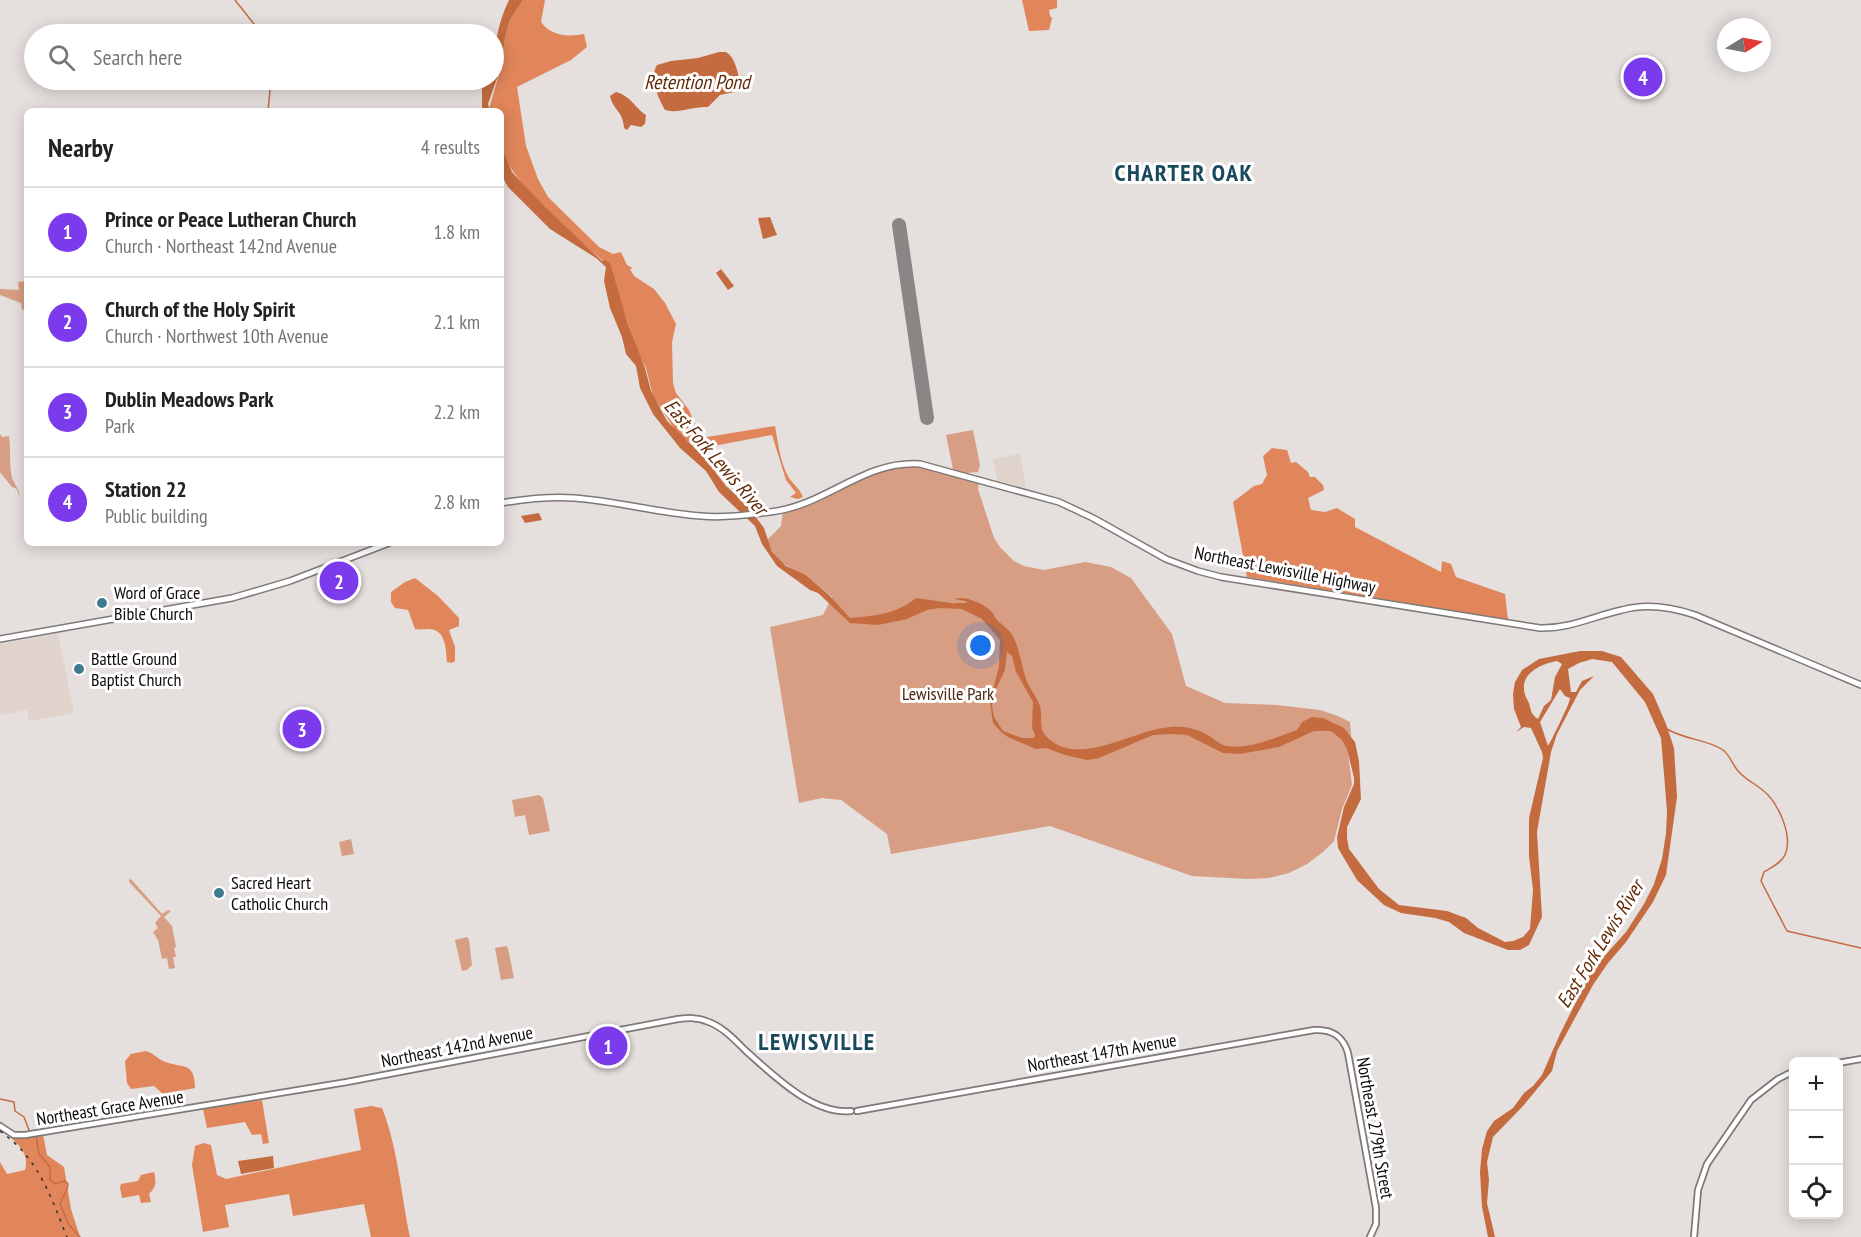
<!DOCTYPE html>
<html lang="en">
<head>
<meta charset="utf-8">
<style>
	:root { --surface:#fff; --page:#f6f6f6; --text:#222; --muted:#767676; --line:#e0e0e0; --accent:#7c3aed }
	body { margin:0; font-family:"PT Sans Narrow",sans-serif; background:var(--page); color:var(--text) }
	.controls { position:absolute; right:18px; bottom:18px; display:grid; overflow:hidden; border-radius:9px; box-shadow:0 3px 15px #0003 }
	.controls button { width:54px; height:54px; display:grid; place-items:center; padding:0; border:0; border-bottom:2px solid var(--line); background:var(--surface); color:var(--text); font:30px sans-serif }
	.compass { position:absolute; left:1717px; top:18px; width:54px; height:54px; border-radius:50%; background:var(--surface); box-shadow:0 3px 15px #0003; rotate:80deg }
	.you { position:absolute; left:981px; top:646px; width:21px; height:21px; margin:-15px; border:4px solid #fff; border-radius:50%; background:#1a73e8; box-shadow:0 0 0 9px #1a73e833 }
	.badge { display:grid; place-items:center; width:39px; height:39px; border-radius:50%; background:var(--accent); color:#fff; font-size:20px; font-weight:700 }
	.pin { position:absolute; translate:-50% -50%; border:3px solid #fff; box-shadow:0 2px 6px #0006 }
	.list { margin:0; padding:0; list-style:none }
	h2 { display:flex; justify-content:space-between; align-items:center; height:78px; margin:0; padding:0 24px; font-size:26px }
	h2 small { font-size:20px; font-weight:400; color:var(--muted) }
	.list li { display:grid; grid-template-columns:39px 1fr auto; gap:18px; align-items:center; box-sizing:border-box; height:90px; padding:0 24px; border-top:2px solid var(--line) }
	.list b { display:block; font-size:22px; white-space:nowrap }
	.list p { margin:0; font-size:20px; white-space:nowrap; color:var(--muted) }
	.list em { font-size:20px; font-style:normal; color:var(--muted) }
	.icon { flex:none; width:33px; height:33px; fill:none; stroke:currentColor; stroke-width:2; stroke-linecap:round; stroke-linejoin:round }
	.map { position:relative; flex:none; width:1861px; height:1237px; overflow:hidden }
	.search { position:absolute; background:var(--surface); box-shadow:0 3px 15px #0003; left:24px; top:24px; width:480px; height:66px; display:flex; align-items:center; gap:15px; box-sizing:border-box; padding:0 21px; border-radius:33px; color:var(--muted); font-size:22px }
	.panel { position:absolute; background:var(--surface); box-shadow:0 3px 15px #0003; left:24px; top:108px; width:480px; height:438px; border-radius:9px }
	.map>svg:first-child { display:block }
	.built { fill:#e0d3cc }
	.green { fill:#d89e83 }
	.forest { fill:#e0865a }
	.water { fill:#c46c40; fill-rule:evenodd }
	.lines { fill:none; stroke-linecap:round; stroke-linejoin:round }
	.stream { stroke:#c46c40; stroke-width:1.5 }
	.river { stroke:#c46c40; stroke-width:4 }
	.runway { stroke:#8b8685; stroke-width:14 }
	.secondary-casing { stroke:#7e7977; stroke-width:8 }
	.primary-casing { stroke:#7e7977; stroke-width:8 }
	.secondary { stroke:#fff; stroke-width:4.5 }
	.primary { stroke:#fff; stroke-width:5 }
	.rail { stroke:#312e2d; stroke-width:1.5; stroke-dasharray:3 6; stroke-linecap:butt }
	.poi-dot { fill:#3e7a92; stroke:#fff; stroke-width:2 }
	.labels { text-anchor:middle; stroke-width:6; stroke-linejoin:round; paint-order:stroke }
	.street-label { font-size:18px; fill:#0e0c0b; stroke:#fff }
	.poi-label { font-size:18px; fill:#0e0c0b; stroke:#fff; text-anchor:start }
	.park-label { font-size:18px; fill:#4a2513; stroke:#fff }
	.water-label { font-size:20px; font-style:italic; fill:#632a08; stroke:#fff }
	.district-label { font-size:24px; font-weight:bold; letter-spacing:1.5px; fill:#194a5c; stroke:#fff }
</style>
</head>
<body>
<div class="map">
<svg width="1861" height="1237" viewBox="0 0 1861 1237">
	<rect width="100%" height="100%" fill="#e5dfdd"/>
	<g class="built">
		<polygon points="1020,454 1026,488 997,480 993,459"/>
		<polygon points="58,634 74,713 29,721 27,710 0,715 0,644"/>
	</g>
	<g class="green">
		<polygon points="27,281 27,309 22,310 21,303 0,295 0,289 19,290 18,282"/>
		<polygon points="973,430 980,465 978,472 966,473 953,469 946,435"/>
		<path d="M0 434 2 437 9 436C11 448 9 472 13 480 16 488 19 487 20 498L17 489 12 487 0 472Z"/>
		<polygon points="907,464 979,480 978,489 994,538 1000,547 1014,561 1024,566 1044,570 1085,562 1111,567 1131,578 1172,634 1186,686 1225,703 1277,705 1320,710 1338,716 1350,722 1351,735 1348,753 1352,785 1342,809 1334,841 1323,852 1307,864 1289,873 1269,878 1249,879 1192,876 1050,826 891,854 887,834 841,800 822,798 799,803 770,627 823,615 832,597 806,575 792,569 781,562 773,554 767,540 781,526 783,511 858,478"/>
		<polygon points="539,795 543,798 550,831 529,835 525,815 515,817 512,800"/>
		<polygon points="351,839 354,854 342,856 339,842"/>
		<polygon points="131,879 162,914 168,910 171,911 164,917 172,926 176,947 174,948 176,957 173,957 175,968 169,969 167,958 162,959 158,940 153,932 158,928 155,923 161,916 129,882 129,880"/>
		<polygon points="467,937 469,940 472,965 467,970 462,971 455,940"/>
		<polygon points="506,946 508,948 514,978 501,980 495,948"/>
	</g>
	<g class="forest">
		<path d="M523 0H545L541 22C551 36 568 37 584 34L587 47 571 60 517 87 526 146 538 179 548 197 599 247 613 254 621 252 627 265 633 268 630 269 634 276 654 289 665 303 676 324 672 342 673 383 676 393 689 410 701 438 775 426C778 442 780 463 789 478 794 485 800 489 803 497L798 499 790 497 796 493 786 480 772 435 697 449 675 430 653 396 646 368 639 355 617 291 609 263 602 260C578 239 507 178 501 148 499 137 501 123 501 111H489V109L501 67 505 38 510 20Z"/>
		<polygon points="1022,0 1057,0 1057,8 1049,10 1050,16 1052,18 1049,30 1029,31"/>
		<polygon points="1272,448 1287,450 1291,463 1296,462 1308,472 1310,477 1315,477 1323,485 1324,490 1308,498 1311,510 1325,512 1337,508 1355,519 1355,527 1441,572 1442,561 1451,564 1456,577 1505,594 1508,620 1247,577 1233,502 1254,486 1262,484 1267,475 1263,456"/>
		<path d="M415 578 438 596 459 618V626L449 630 455 647V661L452 663 447 662C446 650 446 630 430 629 424 629 420 630 415 629L408 610 395 608 391 602V592L405 582Z"/>
		<path d="M146 1051C153 1053 157 1058 163 1061 181 1069 195 1060 195 1088L163 1094 154 1086 131 1089 127 1083 125 1061 131 1054Z"/>
		<polygon points="262,1100 269,1143 263,1144 261,1134 252,1135 245,1122 207,1128 203,1109"/>
		<path d="M371 1106 382 1108C398 1148 401 1194 410 1237H371L364 1204 293 1216 289 1194 225 1205 229 1227 203 1232 192 1165 195 1146 204 1143 211 1145 217 1175 226 1179 361 1150 354 1109Z"/>
		<path d="M43 1134 47 1155 64 1167 71 1209 80 1237H0V1162L7 1174 25 1170C29 1155 21 1147 10 1137Z"/>
		<path d="M154 1172C156 1182 157 1186 149 1194L151 1202 141 1203 139 1195 122 1198 120 1187 121 1184 138 1181 141 1175Z"/>
	</g>
	<g class="water">
		<path d="M509 0H523L510 20 505 38 501 67 488 104 490 111H482V84L483 80H494C494 51 496 26 509 0Z"/>
		<path d="M719 52H726C736 57 741 81 739 91L720 95 708 107C693 106 678 114 665 110 658 98 649 77 657 65L671 61 698 58Z"/>
		<path d="M616 92C631 96 634 107 646 115L645 124 641 127 631 125 627 130 624 128C623 111 613 110 610 96Z"/>
		<path d="M501 146 512 172 545 207 602 261 606 260 610 263 628 324 645 368 651 391 667 421 704 457 726 486 746 504 764 528 772 552 786 566 806 575 829 595 850 618C874 616 897 614 916 598L972 606 965 601 954 599C964 595 983 603 991 611 994 614 995 619 999 622 1005 627 1010 630 1014 638 1020 652 1022 668 1027 682 1031 690 1037 698 1040 706 1043 717 1038 727 1046 736 1075 768 1129 733 1163 728 1181 725 1195 727 1211 737 1215 740 1221 745 1226 746 1250 750 1276 737 1297 730L1302 722 1312 717 1323 718 1344 728 1355 742 1359 761 1361 799 1347 827V838L1349 849 1379 889 1399 905 1447 911 1466 918 1478 928 1505 942 1513 941 1523 937 1530 929 1533 890 1529 856V818L1543 758 1542 752 1531 728 1524 727 1516 732 1521 727 1514 709 1513 694 1515 682 1522 670 1539 659 1580 651H1602L1621 657 1653 694 1666 724 1674 748 1677 797 1666 875 1653 902 1626 942 1608 963 1593 985 1557 1051 1552 1071 1523 1106 1493 1137 1487 1162 1489 1180 1487 1203 1495 1237H1488L1482 1207 1480 1172 1482 1149 1487 1131 1494 1121 1513 1108 1524 1093 1533 1086 1542 1075 1560 1034 1592 970 1626 932 1644 904 1654 884 1662 859 1666 833 1667 811 1661 738 1645 702 1612 662 1592 659 1579 663 1568 669 1571 692H1576L1582 681 1594 676 1580 690 1557 734 1551 752 1537 832 1542 917 1529 945 1520 950H1508L1464 933 1449 922 1435 918 1401 913 1384 905 1357 880 1338 848 1337 837 1344 807 1354 784V778L1347 749 1342 740 1331 731H1314L1279 747 1240 754 1223 753 1187 735 1170 734 1153 735 1099 758 1087 760 1065 755 1046 748 1036 749 1008 737 1001 732 993 723 990 702 999 666 1000 640 982 619 962 609 939 608 927 610 907 619 878 625 850 623 818 593 810 590 777 566 762 544 755 526 719 492 706 471 680 448 653 414 640 388 636 366 626 354 622 337 610 308 604 281 606 267 596 258 550 229 508 187C500 175 501 160 501 146ZM1007 652 1012 656 1016 672 1033 702 1032 728 1035 735 1034 738H1022L1003 731 994 717 992 705 996 689 1005 670ZM1557 661 1562 664 1555 677 1551 700 1544 706 1538 719C1531 715 1531 710 1529 703 1527 699 1524 694 1524 689 1522 672 1544 663 1557 661ZM1560 689 1565 696 1570 698C1570 703 1552 739 1548 746L1540 722Z"/>
		<polygon points="770,217 777,235 763,239 758,218"/>
		<polygon points="721,269 734,286 728,290 716,273"/>
		<polygon points="539,513 542,520 525,523 521,516"/>
		<polygon points="273,1156 274,1168 241,1174 238,1161"/>
	</g>
	<g class="lines">
		<g class="stream">
			<polyline points="235,0 262,34"/>
			<polyline points="268,111 271,80"/>
			<path d="M1667 729C1685 740 1707 739 1723 750 1730 755 1733 766 1739 772 1747 781 1760 786 1768 795 1780 808 1793 837 1785 855 1781 863 1772 867 1764 872L1761 881 1787 931 1861 948"/>
			<polyline points="0,1099 14,1102 15,1111 24,1117 29,1130"/>
			<path d="M36 1136 39 1154 50 1167V1180L55 1184 65 1181 68 1184C68 1191 62 1197 60 1204L69 1225 80 1237"/>
		</g>
		<polyline class="river" points="957,605 968,605 973,608"/>
		<polyline class="runway" points="899,225 927,418"/>
		<defs>
			<g id="secondary">
				<polyline points="1838,1063 1861,1059"/>
				<path d="M857 1111 1314 1030C1332 1029 1343 1036 1348 1053L1376 1208V1224L1370 1237"/>
				<path d="M0 1126 14 1135H25L347 1082 678 1019C688 1018 697 1017 706 1021 722 1026 734 1039 746 1051 773 1075 813 1115 851 1111"/>
				<polyline points="1694,1237 1698,1190 1707,1164 1751,1100 1778,1079 1794,1071"/>
			</g>
			<g id="primary">
				<path d="M501 503C525 499 549 496 574 498 617 501 658 513 701 516 724 518 747 515 770 512 826 506 863 460 920 464L1059 502 1093 518 1166 559 1198 571 1221 577 1540 628C1569 629 1594 616 1622 610 1647 603 1671 607 1695 615L1861 685"/>
				<polyline points="0,639 232,598 290,581 389,543"/>
			</g>
		</defs>
		<use href="#secondary" class="secondary-casing"/>
		<use href="#primary" class="primary-casing"/>
		<use href="#secondary" class="secondary"/>
		<use href="#primary" class="primary"/>
		<path class="rail" d="M0 1131C39 1159 50 1195 67 1237"/>
	</g>
	<g class="poi-dot">
		<circle cx="102" cy="603" r="6"/>
		<circle cx="79" cy="669" r="6"/>
		<circle cx="219" cy="893" r="6"/>
	</g>
	<g class="labels">
		<g class="street-label">
			<text transform="translate(1285 570) rotate(11)" y="6">Northeast Lewisville Highway</text>
			<text transform="translate(457 1047) rotate(-11)" y="6">Northeast 142nd Avenue</text>
			<text transform="translate(1102 1053) rotate(-10)" y="6">Northeast 147th Avenue</text>
			<text transform="translate(110 1108) rotate(-9)" y="6">Northeast Grace Avenue</text>
			<text transform="translate(1375 1128) rotate(80)" y="6">Northeast 279th Street</text>
		</g>
		<g class="poi-label">
			<text x="114" y="599">Word of Grace<tspan x="114" dy="21">Bible Church</tspan></text>
			<text x="91" y="665">Battle Ground<tspan x="91" dy="21">Baptist Church</tspan></text>
			<text x="231" y="889">Sacred Heart<tspan x="231" dy="21">Catholic Church</tspan></text>
		</g>
		<g class="park-label">
			<text x="948" y="700">Lewisville Park</text>
		</g>
		<g class="water-label">
			<text x="697" y="89">Retention Pond</text>
			<text transform="translate(716 457) rotate(49)" y="7">East Fork Lewis River</text>
			<text transform="translate(1600 944) rotate(-58)" y="7">East Fork Lewis River</text>
		</g>
		<g class="district-label">
			<text x="1184" y="181">CHARTER OAK</text>
			<text x="817" y="1050">LEWISVILLE</text>
		</g>
	</g>
</svg>
<div class="controls">
<button>+</button>
<button>−</button>
<button><svg class="icon" aria-label="locate" viewBox="0 0 24 24"><circle cx="12" cy="12" r="6"/><path d="M12 2v4M12 18v4M2 12h4M18 12h4"/></svg></button>
</div>
<svg class="compass" viewBox="-18 -18 36 36"><path d="M0-13l5 13h-10z" fill="#e53935"/><path d="M0 13l5-13h-10z" fill="#767676"/></svg>
<div class="you"></div>
<div class="pin badge" style="left:608px;top:1046px">1</div>
<div class="pin badge" style="left:339px;top:581px">2</div>
<div class="pin badge" style="left:302px;top:729px">3</div>
<div class="pin badge" style="left:1643px;top:77px">4</div>
<div class="search"><svg class="icon" aria-label="search" viewBox="0 0 24 24"><circle cx="10" cy="10" r="6"/><path d="M15 15l6 6"/></svg>Search here</div>
<section class="panel">
<h2>Nearby<small>4 results</small></h2>
<ul class="list">
<li><span class="badge">1</span><div><b>Prince or Peace Lutheran Church</b><p>Church · Northeast 142nd Avenue</p></div><em>1.8 km</em></li>
<li><span class="badge">2</span><div><b>Church of the Holy Spirit</b><p>Church · Northwest 10th Avenue</p></div><em>2.1 km</em></li>
<li><span class="badge">3</span><div><b>Dublin Meadows Park</b><p>Park</p></div><em>2.2 km</em></li>
<li><span class="badge">4</span><div><b>Station 22</b><p>Public building</p></div><em>2.8 km</em></li>
</ul>
</section>
</div>
</body>
</html>
